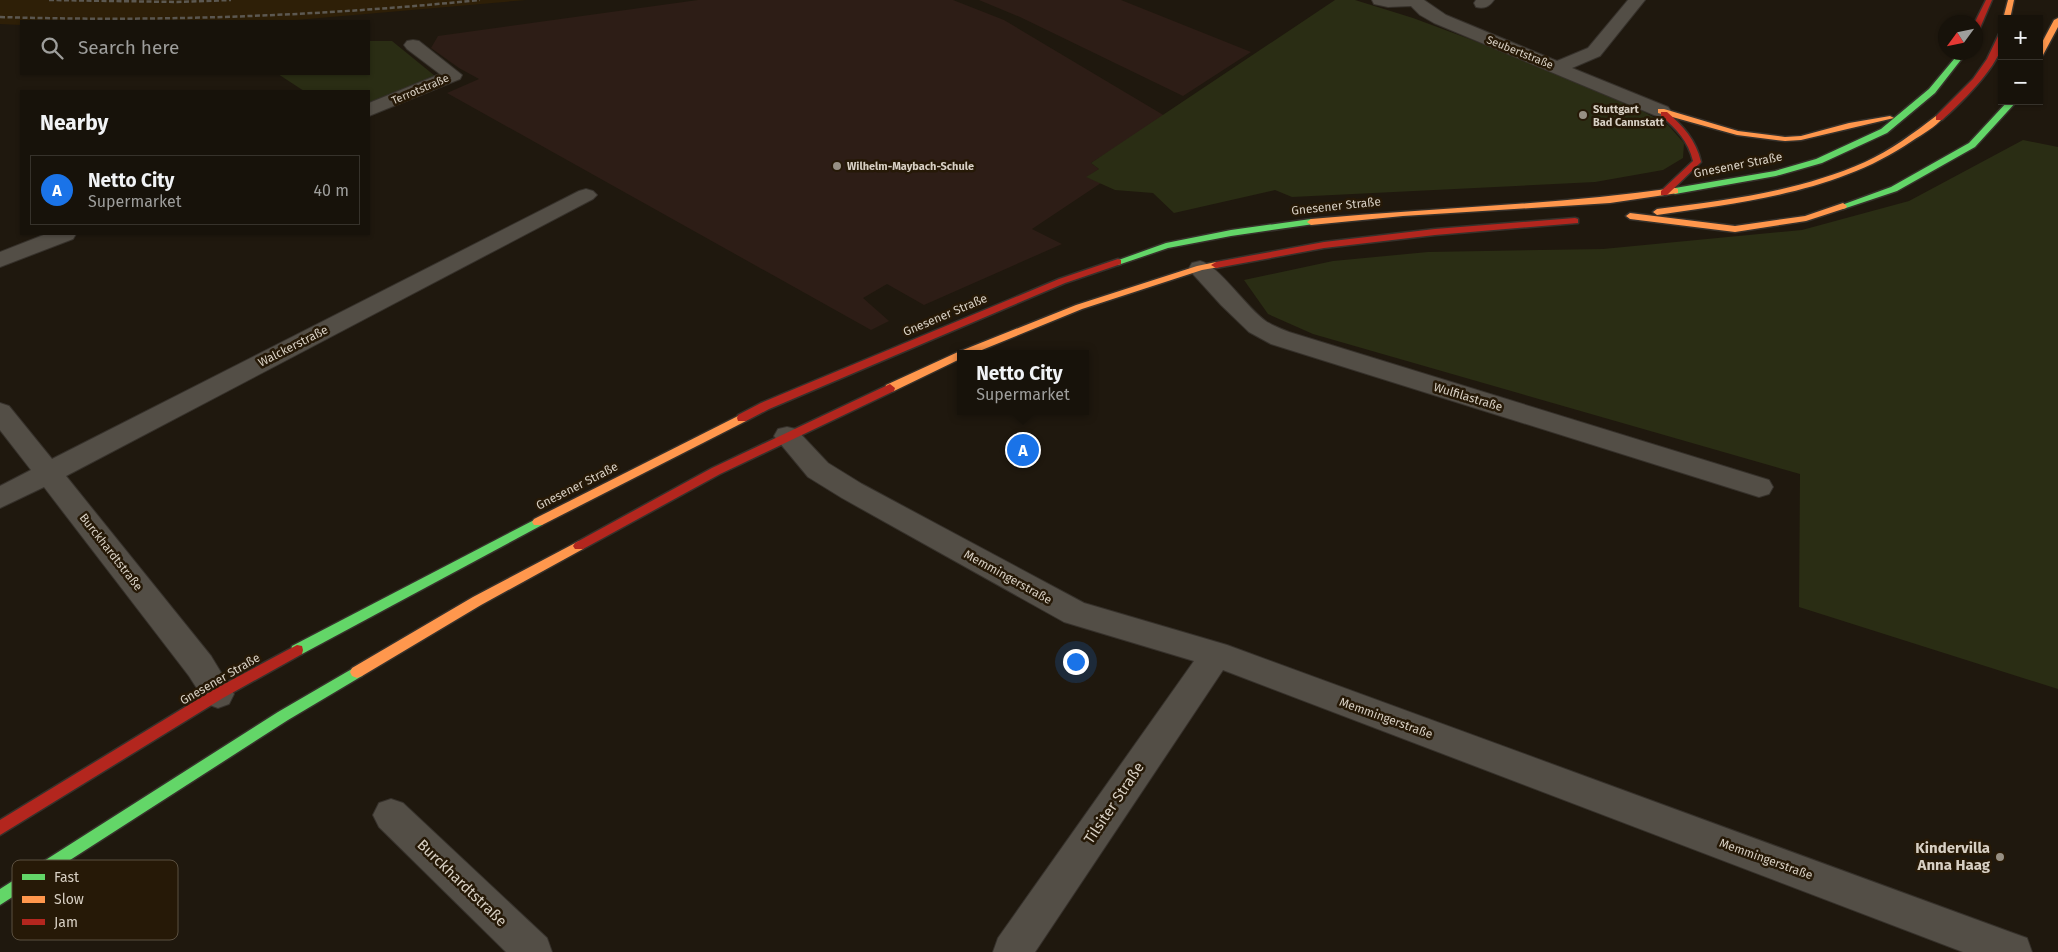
<!DOCTYPE html>
<html lang="en">
<head>
<meta charset="utf-8">
<style>
	:root { --surface:#17120a; --page:#242018; --text:#f1f3f6; --muted:#9e9e9c; --line:#36322b; --accent:#1a73e8 }
	body { margin:0; font-family:"Fira Sans",sans-serif; background:var(--page); color:var(--text) }
	.controls { position:absolute; right:15px; top:15px; display:grid; overflow:hidden; border-radius:0px; box-shadow:0 1px 4px #0004 }
	.controls button { width:45px; height:45px; display:grid; place-items:center; padding:0; border:0; border-bottom:1px solid var(--line); background:var(--surface); color:var(--text); font:25px sans-serif }
	.compass { position:absolute; left:1938px; top:15px; width:45px; height:45px; border-radius:50%; background:var(--surface); box-shadow:0 1px 4px #0004; rotate:237deg }
	.you { position:absolute; left:1075px; top:661px; width:18px; height:18px; margin:-12px; border:4px solid #fff; border-radius:50%; background:#1a73e8; box-shadow:0 0 0 8px #1a73e833 }
	.badge { display:grid; place-items:center; width:32px; height:32px; border-radius:50%; background:var(--accent); color:#fff; font-size:16px; font-weight:700 }
	.pin { position:absolute; translate:-50% -50%; border:2px solid #fff; box-shadow:0 1px 5px #0006 }
	.popup { position:absolute; left:957px; top:350px; width:132px; height:65px; box-sizing:border-box; display:grid; place-content:center; border-radius:0px; background:var(--surface); filter:drop-shadow(0 1px 4px #0005); font-size:16px; white-space:nowrap; color:var(--muted) }
	.popup b { font-size:19px; color:var(--text) }
	.popup::after { content:''; position:absolute; left:50%; top:100%; margin-left:-10px; border:10px solid transparent; border-top-color:var(--surface) }
	.list { margin:0; padding:0; list-style:none }
	h2 { display:flex; justify-content:space-between; align-items:center; height:65px; margin:0; padding:0 20px; font-size:21px }
	h2 small { font-size:16px; font-weight:400; color:var(--muted) }
	.list li { display:grid; grid-template-columns:32px 1fr auto; gap:15px; align-items:center; box-sizing:border-box; height:70px; margin:0 10px 10px; padding:0 10px; border:1px solid var(--line); border-radius:0px }
	.list b { display:block; font-size:19px; white-space:nowrap }
	.list p { margin:0; font-size:16px; white-space:nowrap; color:var(--muted) }
	.list em { font-size:16px; font-style:normal; color:var(--muted) }
	.icon { flex:none; width:28px; height:28px; fill:none; stroke:currentColor; stroke-width:2; stroke-linecap:round; stroke-linejoin:round }
	.map { position:relative; flex:none; width:2058px; height:952px; overflow:hidden }
	.search { position:absolute; background:var(--surface); box-shadow:0 1px 4px #0004; left:20px; top:20px; width:350px; height:55px; display:flex; align-items:center; gap:12px; box-sizing:border-box; padding:0 18px; border-radius:0px; color:var(--muted); font-size:19px }
	.panel { position:absolute; background:var(--surface); box-shadow:0 1px 4px #0004; left:20px; top:90px; width:350px; height:145px; border-radius:0px }
	.map>svg:first-child { display:block }
	.built { fill:#2e1f07 }
	.education { fill:#2d1d16 }
	.green { fill:#2a2d14 }
	.lines { fill:none; stroke-linecap:round; stroke-linejoin:round }
	.street-casing { stroke:#36312b; stroke-width:2 }
	.fast-casing { stroke:#36312b; stroke-width:3 }
	.slow-casing { stroke:#36312b; stroke-width:3 }
	.jam-casing { stroke:#36312b; stroke-width:3 }
	.street { fill:#534e46; fill-rule:evenodd }
	.fast { fill:#63d668; fill-rule:evenodd }
	.slow { fill:#ff974d; fill-rule:evenodd }
	.jam { fill:#b3261e; fill-rule:evenodd }
	.rail { stroke:#5c5851; stroke-width:2.5; stroke-dasharray:5 2.5; stroke-linecap:butt }
	.poi-dot { fill:#979084; stroke:#261907; stroke-width:2 }
	.labels { text-anchor:middle; stroke-width:5; stroke-linejoin:round; paint-order:stroke }
	.far-street-label { font-size:11px; fill:#d8d0c4; stroke:#261907 }
	.far-poi-label { font-size:11px; font-weight:bold; fill:#d8d0c4; stroke:#261907; text-anchor:start }
	.street-label { font-size:12px; fill:#d8d0c4; stroke:#261907 }
	.near-street-label { font-size:15px; fill:#d8d0c4; stroke:#261907 }
	.near-poi-label { font-size:15px; font-weight:bold; fill:#d8d0c4; stroke:#261907; text-anchor:end }
	.key { fill:#261907; stroke:#5b5040; stroke-width:1 }
	.key-label { font-size:14px; fill:#d8d0c4 }
</style>
</head>
<body>
<div class="map">
<svg width="2058" height="952" viewBox="0 0 2058 952">
	<rect width="100%" height="100%" fill="#1f180e"/>
	<polygon class="built" points="0,0 526,0 285,21 21,21 21,25 0,24"/>
	<g class="education">
		<polygon points="698,0 953,0 1004,20 1165,116 1091,163 1099,169 1087,177 1101,183 1032,229 1062,244 924,305 887,284 863,298 889,321 871,330 447,93 479,79 459,68 431,48 438,36"/>
		<polygon points="979,0 1121,0 1251,52 1183,96 1020,17"/>
	</g>
	<g class="green">
		<polygon points="1335,0 1355,0 1413,18 1507,53 1633,106 1668,125 1684,143 1683,158 1663,170 1595,182 1292,197 1275,190 1174,213 1153,193 1115,190 1086,177 1099,169 1091,163"/>
		<polygon points="369,41 392,41 435,76 369,104 369,91 304,91 278,74 369,74"/>
		<polygon points="2023,140 2058,147 2058,689 1799,607 1800,474 1313,334 1268,314 1244,280 1333,261 1428,252 1603,249 1802,230 1909,201"/>
	</g>
	<g class="lines">
		<defs>
			<g id="street">
				<polygon points="1372,0 1424,0 1446,15 1557,61 1588,48 1628,0 1645,0 1600,56 1572,68 1668,107 1671,111 1668,115 1661,117 1654,115 1434,23 1420,15 1411,6 1388,7 1374,4"/>
				<path d="M1476 0H1494C1489 7 1484 9 1476 7L1474 3Z"/>
				<polygon points="413,40 419,41 462,75 460,79 369,116 369,103 440,74 407,49 404,45 407,41"/>
				<polygon points="586,189 593,191 597,195 593,199 66,476 211,656 234,694 229,704 218,708 207,704 189,676 44,487 0,508 0,486 31,470 0,430 0,403 9,406 52,459 579,191"/>
				<polygon points="46,234 76,234 73,239 0,267 0,252"/>
				<path d="M1200 261C1220 266 1247 309 1267 322 1274 326 1282 329 1289 332L1769 480 1773 487 1769 494 1759 497 1271 344 1249 332 1221 305 1192 273 1189 268 1192 263Z"/>
				<polygon points="787,427 796,429 828,463 862,484 1084,603 1227,645 2013,933 2027,938 2032,952 1963,952 1223,670 1035,952 993,952 998,938 1194,661 1064,622 842,498 808,477 774,436 778,429"/>
				<polygon points="391,799 403,803 547,938 552,952 506,952 379,827 373,815 379,803"/>
			</g>
			<g id="fast">
				<polygon points="1960,52 1967,52 1935,93 1887,133 1822,163 1776,176 1675,194 1671,191 1675,188 1775,171 1816,159 1881,129 1929,89"/>
				<polygon points="2008,101 2017,101 1975,147 1897,191 1843,209 1839,206 1891,187 1969,143"/>
				<polygon points="1311,219 1314,220 1314,224 1231,236 1168,248 1118,265 1113,262 1166,243 1231,230"/>
				<polygon points="538,518 542,519 544,522 542,525 302,654 297,655 292,654 291,650 292,646"/>
				<polygon points="357,666 362,668 364,672 362,676 288,720 0,905 0,889 278,712"/>
			</g>
			<g id="slow">
				<polygon points="2008,0 2014,0 2010,19 2003,19"/>
				<polygon points="2058,18 2058,27 2043,55 2039,57 2039,48 2054,20"/>
				<polygon points="1658,109 1664,109 1738,131 1785,137 1801,136 1849,123 1890,116 1894,118 1801,140 1785,141 1737,135 1658,113"/>
				<path d="M1936 116 1943 118C1935 127 1923 134 1912 141 1838 192 1744 202 1657 215L1653 212 1657 209C1728 200 1800 191 1865 162 1891 150 1914 133 1936 116Z"/>
				<path d="M1675 188 1678 189V193L1610 203 1403 216 1311 225 1307 222 1311 219C1432 208 1554 205 1675 188Z"/>
				<polygon points="1843,203 1847,206 1846,208 1806,221 1735,232 1630,219 1626,216 1630,213 1735,226 1805,216"/>
				<polygon points="1216,262 1221,265 1219,267 1202,270 1082,309 972,354 960,354 960,359 894,391 890,392 885,388 886,385 958,352 1076,305 1197,266"/>
				<polygon points="742,414 746,415 747,418 746,421 542,525 534,525 532,522 534,519"/>
				<polygon points="579,541 583,543 585,546 583,549 481,605 362,676 357,678 352,676 350,672 352,668 473,597"/>
			</g>
			<g id="jam">
				<polygon points="1986,0 1992,0 1980,28 1976,30 1975,22"/>
				<path d="M1999 34H2002C2002 38 2002 42 2002 46 1995 70 1960 104 1942 120H1936V116L1973 79 1987 59Z"/>
				<path d="M1661 112H1667C1683 126 1696 140 1701 162L1667 195H1661V191L1693 161C1688 141 1677 129 1661 116Z"/>
				<polygon points="1575,218 1578,219 1578,223 1435,235 1324,248 1216,268 1211,265 1216,262 1324,242 1435,229"/>
				<polygon points="1118,259 1121,260 1121,264 1065,283 769,409 746,421 738,421 737,418 738,415 761,403 1059,279"/>
				<polygon points="890,384 895,388 894,391 720,474 583,549 575,549 573,546 575,543 712,468"/>
				<polygon points="297,645 302,646 303,650 302,654 223,698 0,835 0,820 213,690"/>
			</g>
		</defs>
		<use href="#street" class="street-casing"/>
		<use href="#fast" class="fast-casing"/>
		<use href="#slow" class="slow-casing"/>
		<use href="#jam" class="jam-casing"/>
		<use href="#street" class="street"/>
		<use href="#fast" class="fast"/>
		<use href="#slow" class="slow"/>
		<use href="#jam" class="jam"/>
		<g class="rail">
			<polyline points="49,0 177,2 231,0"/>
			<path d="M0 17C161 22 320 16 480 0"/>
		</g>
	</g>
	<g class="poi-dot">
		<circle cx="1583" cy="115" r="5"/>
		<circle cx="837" cy="166" r="5"/>
		<circle cx="2000" cy="857" r="5"/>
	</g>
	<g class="labels">
		<g class="far-street-label">
			<text transform="translate(1520 52) rotate(22)" y="4">Seubertstraße</text>
			<text transform="translate(420 89) rotate(-23)" y="4">Terrotstraße</text>
		</g>
		<g class="far-poi-label">
			<text x="1593" y="113">Stuttgart<tspan x="1593" dy="13">Bad Cannstatt</tspan></text>
			<text x="847" y="170">Wilhelm-Maybach-Schule</text>
		</g>
		<g class="street-label">
			<text transform="translate(1738 165) rotate(-11)" y="4">Gnesener Straße</text>
			<text transform="translate(1336 206) rotate(-6)" y="4">Gnesener Straße</text>
			<text transform="translate(945 315) rotate(-23)" y="4">Gnesener Straße</text>
			<text transform="translate(293 346) rotate(-27)" y="4">Walckerstraße</text>
			<text transform="translate(1468 397) rotate(17)" y="4">Wulfilastraße</text>
			<text transform="translate(577 486) rotate(-27)" y="4">Gnesener Straße</text>
			<text transform="translate(111 552) rotate(52)" y="4">Burckhardtstraße</text>
			<text transform="translate(1008 577) rotate(29)" y="4">Memmingerstraße</text>
			<text transform="translate(220 679) rotate(-30)" y="4">Gnesener Straße</text>
			<text transform="translate(1386 718) rotate(20)" y="4">Memmingerstraße</text>
			<text transform="translate(1766 859) rotate(20)" y="4">Memmingerstraße</text>
		</g>
		<g class="near-street-label">
			<text transform="translate(1114 803) rotate(-56)" y="5">Tilsiter Straße</text>
			<text transform="translate(462 883) rotate(44)" y="5">Burckhardtstraße</text>
		</g>
		<g class="near-poi-label">
			<text x="1990" y="853">Kindervilla<tspan x="1990" dy="17">Anna Haag</tspan></text>
		</g>
	</g>
	<rect x="12" y="860" width="166" height="80" rx="8" class="key"/>
	<rect x="22" y="874" width="23" height="6" fill="#63d668"/>
	<rect x="22" y="896" width="23" height="7" fill="#ff974d"/>
	<rect x="22" y="919" width="23" height="6" fill="#b3261e"/>
	<g class="key-label">
		<text x="54" y="882">Fast</text>
		<text x="54" y="904">Slow</text>
		<text x="54" y="927">Jam</text>
	</g>
</svg>
<div class="controls">
<button>+</button>
<button>−</button>
</div>
<svg class="compass" viewBox="-18 -18 36 36"><path d="M0-13l5 13h-10z" fill="#e53935"/><path d="M0 13l5-13h-10z" fill="#9e9e9c"/></svg>
<div class="you"></div>
<div class="pin badge" style="left:1023px;top:450px">A</div>
<div class="popup"><b>Netto City</b>Supermarket</div>
<div class="search"><svg class="icon" aria-label="search" viewBox="0 0 24 24"><circle cx="10" cy="10" r="6"/><path d="M15 15l6 6"/></svg>Search here</div>
<section class="panel">
<h2>Nearby<small></small></h2>
<ul class="list">
<li><span class="badge">A</span><div><b>Netto City</b><p>Supermarket</p></div><em>40 m</em></li>
</ul>
</section>
</div>
</body>
</html>
